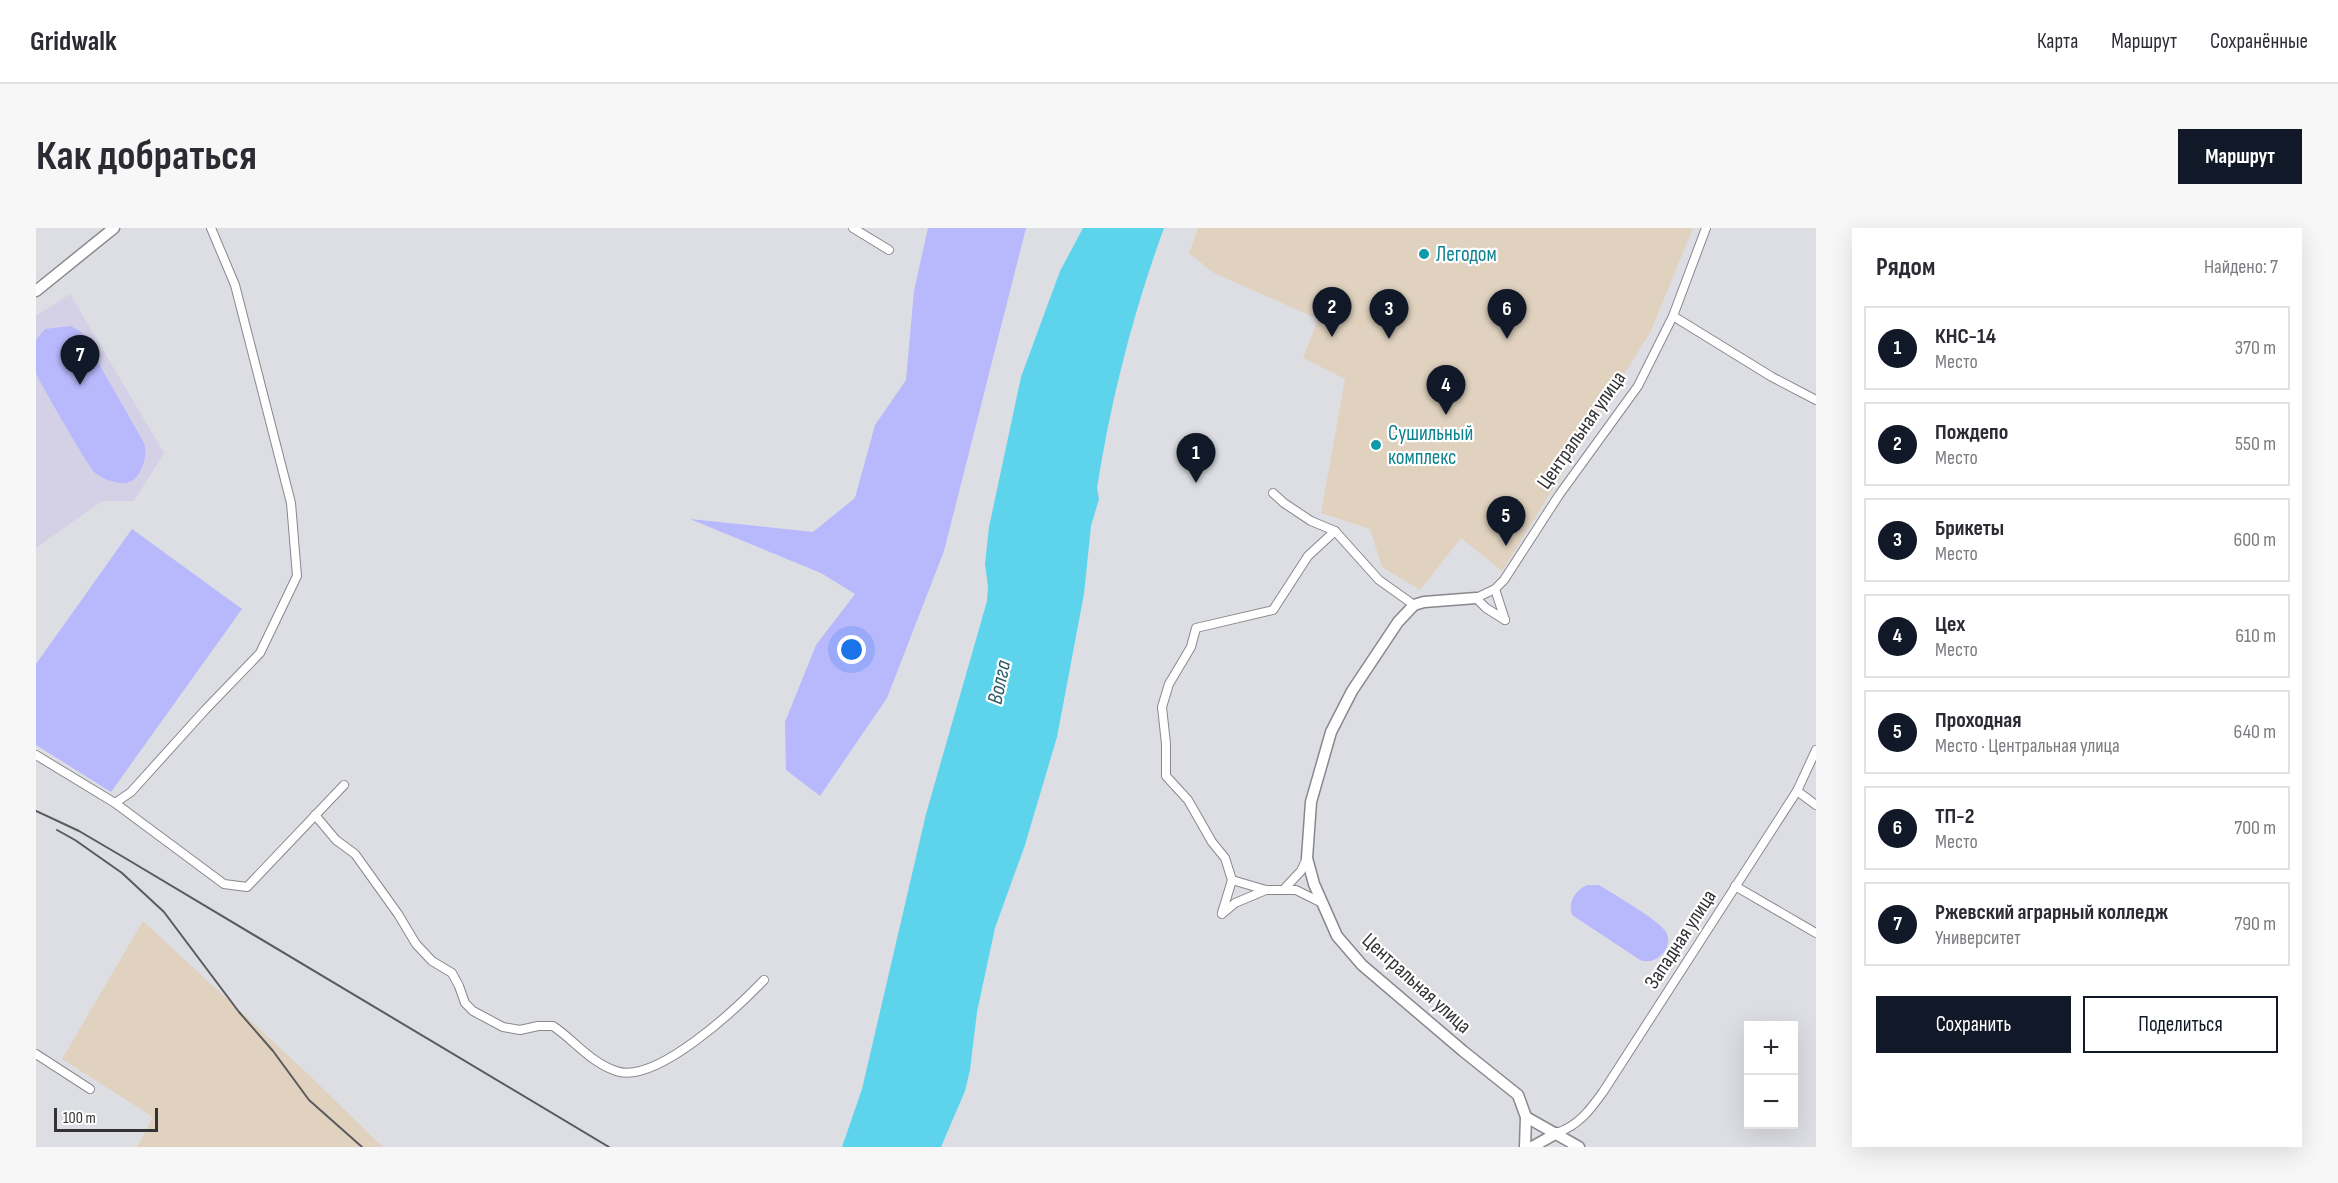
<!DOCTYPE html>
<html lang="ru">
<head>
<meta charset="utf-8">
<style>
	:root { --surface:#fff; --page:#f7f7f7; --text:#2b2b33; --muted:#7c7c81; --line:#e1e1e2; --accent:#111827 }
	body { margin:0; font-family:"Sofia Sans Condensed",sans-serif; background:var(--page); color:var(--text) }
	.controls { position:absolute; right:18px; bottom:18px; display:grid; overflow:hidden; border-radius:0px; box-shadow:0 6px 24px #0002 }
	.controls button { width:54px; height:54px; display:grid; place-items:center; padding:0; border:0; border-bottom:2px solid var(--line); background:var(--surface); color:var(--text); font:30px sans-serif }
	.scale { position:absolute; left:18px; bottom:15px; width:104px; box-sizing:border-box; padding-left:6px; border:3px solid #333335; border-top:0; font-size:16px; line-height:21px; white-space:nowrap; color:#333335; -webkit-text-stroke:4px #fff; paint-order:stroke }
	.you { position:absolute; left:816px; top:422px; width:21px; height:21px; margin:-15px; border:4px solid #fff; border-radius:50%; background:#1a73e8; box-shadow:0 0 0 9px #1a73e833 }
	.badge { display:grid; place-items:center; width:39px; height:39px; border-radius:50%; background:var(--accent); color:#fff; font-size:20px; font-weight:700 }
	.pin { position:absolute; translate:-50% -50px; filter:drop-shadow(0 2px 3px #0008) }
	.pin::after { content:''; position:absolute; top:32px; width:21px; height:18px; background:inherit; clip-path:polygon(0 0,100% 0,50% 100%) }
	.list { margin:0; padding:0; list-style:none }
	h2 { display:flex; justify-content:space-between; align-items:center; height:78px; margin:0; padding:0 24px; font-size:26px }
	h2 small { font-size:20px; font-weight:400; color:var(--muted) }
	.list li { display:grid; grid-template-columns:39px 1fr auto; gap:18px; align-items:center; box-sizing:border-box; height:84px; margin:0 12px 12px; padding:0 12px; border:2px solid var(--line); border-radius:0px }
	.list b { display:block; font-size:22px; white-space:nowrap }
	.list p { margin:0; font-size:20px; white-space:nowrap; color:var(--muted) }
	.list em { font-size:20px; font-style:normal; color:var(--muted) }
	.actions { display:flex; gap:12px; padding:18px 24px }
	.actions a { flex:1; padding:14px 0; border:2px solid var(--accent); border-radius:0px; text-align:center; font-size:21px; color:var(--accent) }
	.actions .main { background:var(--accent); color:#fff }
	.map { position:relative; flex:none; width:1780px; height:919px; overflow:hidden; border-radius:0px }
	header { display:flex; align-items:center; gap:36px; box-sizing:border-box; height:84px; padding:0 30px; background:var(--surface); border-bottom:2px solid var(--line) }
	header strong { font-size:28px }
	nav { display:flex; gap:33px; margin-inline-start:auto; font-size:21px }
	.intro { display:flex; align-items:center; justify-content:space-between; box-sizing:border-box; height:144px; padding:0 36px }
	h1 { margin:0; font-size:42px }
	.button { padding:15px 27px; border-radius:0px; background:var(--accent); color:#fff; font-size:21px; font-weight:700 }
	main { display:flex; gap:36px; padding:0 36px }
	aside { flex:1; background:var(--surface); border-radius:0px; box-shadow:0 6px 24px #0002 }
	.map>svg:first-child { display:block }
	.industrial { fill:#e0d2bf }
	.education { fill:#d4d1e7 }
	.green { fill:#b8b8fd }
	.water { fill:#5ed4ec }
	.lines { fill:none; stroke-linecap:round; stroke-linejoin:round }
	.street-casing { stroke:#88888e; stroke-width:10 }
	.secondary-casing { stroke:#88888e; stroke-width:13 }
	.street { stroke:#fff; stroke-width:8 }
	.secondary { stroke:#fff; stroke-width:10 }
	.rail { stroke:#595a5c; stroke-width:2 }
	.culture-dot { fill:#0f9aa8; stroke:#fff; stroke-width:2 }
	.labels { text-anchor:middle; stroke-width:4.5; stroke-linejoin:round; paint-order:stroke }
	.culture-label { font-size:21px; fill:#0d838f; stroke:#fff; text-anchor:start }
	.street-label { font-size:21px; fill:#333335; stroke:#fff }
	.water-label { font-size:22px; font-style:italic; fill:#2b5d68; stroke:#fff }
</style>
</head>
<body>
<header>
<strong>Gridwalk</strong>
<nav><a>Карта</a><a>Маршрут</a><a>Сохранённые</a></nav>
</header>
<div class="intro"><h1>Как добраться</h1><a class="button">Маршрут</a></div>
<main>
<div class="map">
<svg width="1780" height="919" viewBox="0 0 1780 919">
	<rect width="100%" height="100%" fill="#dddee3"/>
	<g class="industrial">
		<polygon points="1162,0 1657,0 1615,103 1466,343 1425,310 1384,362 1346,339 1334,301 1285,285 1309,151 1267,130 1282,91 1178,45 1153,25"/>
		<polygon points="107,693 272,846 347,919 101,919 117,889 26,831"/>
	</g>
	<polygon class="education" points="34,66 128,225 98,273 66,273 0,320 0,88"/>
	<g class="green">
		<polygon points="892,0 990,0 908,323 851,470 784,568 750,542 749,494 780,417 819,366 785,345 654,291 777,304 819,270 839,197 870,152 878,63"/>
		<path d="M35 98 45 104 108 215C112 225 107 245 97 252 86 260 66 251 58 244 53 239 2 152 0 145 0 135 0 122 0 112L9 101Z"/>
		<polygon points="96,301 206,381 75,564 0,517 0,436"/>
		<path d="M1551 657H1563C1577 666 1627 694 1631 706 1637 722 1618 738 1604 732L1536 687C1532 673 1539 663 1551 657Z"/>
	</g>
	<path class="water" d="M1047 0H1128C1097 85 1075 171 1061 260L1063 271 1055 298 1048 366 1021 509 989 617 959 700 941 784 934 842 929 863 905 919H806L826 861 890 586 951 373 952 358 949 336 953 299 985 149 1024 43Z"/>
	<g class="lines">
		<defs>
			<g id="street">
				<polyline points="817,0 853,22"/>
				<polyline points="1637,88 1736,149 1780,172"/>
				<polyline points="1237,265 1248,275 1275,293 1299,303 1343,352 1378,377"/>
				<polyline points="1459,361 1469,392"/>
				<polyline points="1469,392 1450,380 1440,370 1459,361 1468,352 1523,267 1602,158 1637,88 1670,0"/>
				<polyline points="0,527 79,575 188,656 211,659 308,557"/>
				<polyline points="1761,563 1780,577"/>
				<polyline points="79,575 95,564 169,482 224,425 261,348 255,275 199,57 175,0"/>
				<path d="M279 587 300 612 319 626 362 686 380 716 396 733 416 745 423 758 429 775 437 783 467 799 484 802 502 798H517C539 813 554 834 580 843 620 857 701 780 728 752"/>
				<polyline points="1196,652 1189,630 1176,614 1152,572 1130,548 1130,516 1126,479 1133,456 1155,419 1160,400 1237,382 1272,328 1299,303"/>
				<polyline points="1196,652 1230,662 1260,662 1286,675"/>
				<polyline points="1699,658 1780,705"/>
				<polyline points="1249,660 1265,643 1271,630"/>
				<polyline points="1186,685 1196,652"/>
				<polyline points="1186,686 1199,675 1230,662"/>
				<polyline points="0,826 54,861"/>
				<path d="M1521 905C1543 897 1554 882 1567 864L1761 563 1780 522"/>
			</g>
			<g id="secondary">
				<polyline points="0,63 78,0"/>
				<polyline points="1440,370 1388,374 1378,377 1362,394 1316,463 1295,504 1275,574 1271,630 1278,656 1301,708 1326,737 1427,823 1482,867 1490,889 1489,919"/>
				<polyline points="1490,889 1543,919"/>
				<polyline points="1496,919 1521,905"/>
			</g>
		</defs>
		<use href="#street" class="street-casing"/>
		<use href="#secondary" class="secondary-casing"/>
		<use href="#street" class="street"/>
		<use href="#secondary" class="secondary"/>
		<g class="rail">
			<polyline points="0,583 43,603 89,630 573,919"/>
			<polyline points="21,602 39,612 86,645 128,684 203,784 237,823 273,872 326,919"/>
		</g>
	</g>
	<g class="culture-dot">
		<circle cx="1388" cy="26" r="6"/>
		<circle cx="1340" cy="217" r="6"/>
	</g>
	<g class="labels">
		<g class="culture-label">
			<text x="1400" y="33">Легодом</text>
			<text x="1352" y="212">Сушильный<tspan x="1352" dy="24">комплекс</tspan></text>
		</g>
		<g class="street-label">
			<text transform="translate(1545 202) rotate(-55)" y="7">Центральная улица</text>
			<text transform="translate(1644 711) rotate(-57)" y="7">Западная улица</text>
			<text transform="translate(1381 755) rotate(42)" y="7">Центральная улица</text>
		</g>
		<g class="water-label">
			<text transform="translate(962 454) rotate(-78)" y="8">Волга</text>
		</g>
	</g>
</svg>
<div class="controls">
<button>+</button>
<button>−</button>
</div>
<div class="scale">100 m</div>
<div class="you"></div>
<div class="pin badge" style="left:1160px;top:255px">1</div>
<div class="pin badge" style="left:1296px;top:109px">2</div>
<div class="pin badge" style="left:1353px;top:111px">3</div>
<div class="pin badge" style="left:1410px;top:187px">4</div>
<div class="pin badge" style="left:1470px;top:318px">5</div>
<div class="pin badge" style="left:1471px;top:111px">6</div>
<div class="pin badge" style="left:44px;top:157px">7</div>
</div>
<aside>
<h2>Рядом<small>Найдено: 7</small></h2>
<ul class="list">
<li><span class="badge">1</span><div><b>КНС-14</b><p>Место</p></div><em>370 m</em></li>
<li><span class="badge">2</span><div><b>Пождепо</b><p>Место</p></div><em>550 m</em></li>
<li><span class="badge">3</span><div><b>Брикеты</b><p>Место</p></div><em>600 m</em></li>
<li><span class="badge">4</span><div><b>Цех</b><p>Место</p></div><em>610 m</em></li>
<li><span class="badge">5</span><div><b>Проходная</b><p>Место · Центральная улица</p></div><em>640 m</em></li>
<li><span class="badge">6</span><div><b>ТП-2</b><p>Место</p></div><em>700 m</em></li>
<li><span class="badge">7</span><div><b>Ржевский аграрный колледж</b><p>Университет</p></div><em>790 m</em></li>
</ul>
<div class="actions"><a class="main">Сохранить</a><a>Поделиться</a></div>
</aside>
</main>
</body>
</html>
